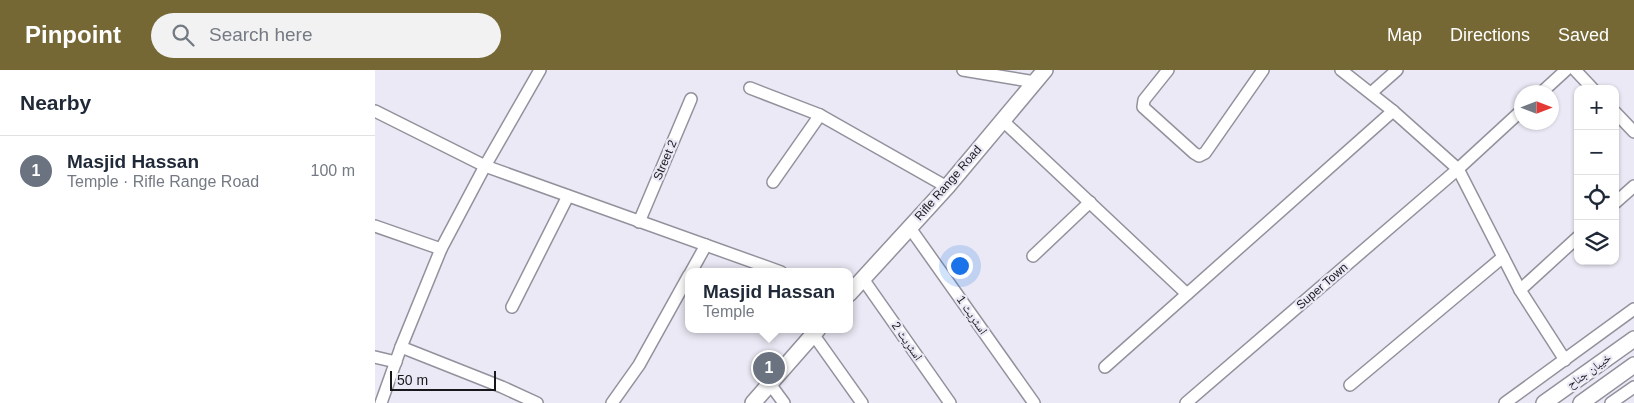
<!DOCTYPE html>
<html lang="en">
<head>
<meta charset="utf-8">
<style>
	:root { --surface:#fff; --page:#f2f2f3; --text:#1f2937; --muted:#747a83; --line:#e0e1e3; --accent:#756835 }
	body { margin:0; font-family:Arial,"Noto Naskh Arabic",sans-serif; background:var(--page); color:var(--text) }
	.controls { position:absolute; right:15px; top:15px; display:grid; overflow:hidden; border-radius:10px; box-shadow:0 1px 4px #0004 }
	.controls button { width:45px; height:45px; display:grid; place-items:center; padding:0; border:0; border-bottom:1px solid var(--line); background:var(--surface); color:var(--text); font:25px sans-serif }
	.compass { position:absolute; left:1139px; top:15px; width:45px; height:45px; border-radius:50%; background:var(--surface); box-shadow:0 1px 4px #0004; rotate:90deg }
	.scale { position:absolute; left:15px; bottom:12px; width:106px; box-sizing:border-box; padding-left:5px; border:2px solid #18181c; border-top:0; font-size:14px; line-height:18px; white-space:nowrap; color:#18181c; -webkit-text-stroke:4px #eae9f5; paint-order:stroke }
	.you { position:absolute; left:584px; top:195px; width:18px; height:18px; margin:-12px; border:4px solid #fff; border-radius:50%; background:#1a73e8; box-shadow:0 0 0 8px #1a73e833 }
	.badge { display:grid; place-items:center; width:32px; height:32px; border-radius:50%; background:var(--accent); color:#fff; font-size:16px; font-weight:700 }
	.pin { position:absolute; translate:-50% -50%; border:2px solid #fff; box-shadow:0 1px 5px #0006 }
	.popup { position:absolute; left:310px; top:198px; width:168px; height:65px; box-sizing:border-box; display:grid; place-content:center; border-radius:10px; background:var(--surface); filter:drop-shadow(0 1px 4px #0005); font-size:16px; white-space:nowrap; color:var(--muted) }
	.popup b { font-size:19px; color:var(--text) }
	.popup::after { content:''; position:absolute; left:50%; top:100%; margin-left:-10px; border:10px solid transparent; border-top-color:var(--surface) }
	.list { margin:0; padding:0; list-style:none }
	h2 { display:flex; justify-content:space-between; align-items:center; height:65px; margin:0; padding:0 20px; font-size:21px }
	h2 small { font-size:16px; font-weight:400; color:var(--muted) }
	.list li { display:grid; grid-template-columns:32px 1fr auto; gap:15px; align-items:center; box-sizing:border-box; height:70px; padding:0 20px; border-top:1px solid var(--line) }
	.list b { display:block; font-size:19px; white-space:nowrap }
	.list p { margin:0; font-size:16px; white-space:nowrap; color:var(--muted) }
	.list em { font-size:16px; font-style:normal; color:var(--muted) }
	.icon { flex:none; width:28px; height:28px; fill:none; stroke:currentColor; stroke-width:2; stroke-linecap:round; stroke-linejoin:round }
	.map { position:relative; flex:none; width:1259px; height:333px; overflow:hidden }
	header { display:flex; align-items:center; gap:30px; box-sizing:border-box; height:70px; padding:0 25px; background:var(--accent); color:#fff }
	header strong { font-size:24px }
	nav { display:flex; gap:28px; margin-inline-start:auto; font-size:18px }
	.search { width:350px; height:45px; background:var(--page); display:flex; align-items:center; gap:12px; box-sizing:border-box; padding:0 18px; border-radius:28px; color:var(--muted); font-size:19px }
	main { display:flex }
	aside { flex:1; background:var(--surface) }
	.map>svg:first-child { display:block }
	.lines { fill:none; stroke-linecap:round; stroke-linejoin:round }
	.street-casing { stroke:#92919c; stroke-width:14 }
	.secondary-casing { stroke:#92919c; stroke-width:18 }
	.street { stroke:#fff; stroke-width:11 }
	.secondary { stroke:#fff; stroke-width:15 }
	.labels { text-anchor:middle; stroke-width:4.5; stroke-linejoin:round; paint-order:stroke }
	.street-label { font-size:12px; fill:#18181c; stroke:#eae9f5 }
</style>
</head>
<body>
<header>
<strong>Pinpoint</strong>
<div class="search"><svg class="icon" aria-label="search" viewBox="0 0 24 24"><circle cx="10" cy="10" r="6"/><path d="M15 15l6 6"/></svg>Search here</div>
<nav><a>Map</a><a>Directions</a><a>Saved</a></nav>
</header>
<main>
<aside>
<h2>Nearby<small></small></h2>
<ul class="list">
<li><span class="badge" style="background:#6b7280">1</span><div><b>Masjid Hassan</b><p>Temple · Rifle Range Road</p></div><em>100 m</em></li>
</ul>
</aside>
<div class="map">
<svg width="1259" height="333" viewBox="0 0 1259 333">
	<rect width="100%" height="100%" fill="#eae9f5"/>
	<g class="lines">
		<defs>
			<g id="street">
				<polyline points="588,0 660,12"/>
				<polyline points="793,0 769,30 768,37 819,83 824,86 830,83 888,0"/>
				<polyline points="966,0 1018,41 1083,99 1145,220 1190,290"/>
				<polyline points="1200,0 1218,19"/>
				<polyline points="375,18 445,45 572,117"/>
				<polyline points="1167,22 1191,0"/>
				<polyline points="996,23 1022,0"/>
				<polyline points="0,41 110,96 406,202"/>
				<polyline points="1240,42 1259,62"/>
				<polyline points="627,50 812,224"/>
				<polyline points="398,112 445,45"/>
				<polyline points="1240,133 1259,116"/>
				<polyline points="264,152 316,29"/>
				<polyline points="0,156 66,179"/>
				<polyline points="535,158 659,333"/>
				<polyline points="658,186 715,132"/>
				<polyline points="316,202 331,175"/>
				<polyline points="488,209 575,333"/>
				<polyline points="1145,220 1203,167"/>
				<polyline points="137,237 193,126"/>
				<polyline points="438,264 487,333"/>
				<polyline points="26,277 127,317 162,333"/>
				<polyline points="0,287 21,292"/>
				<polyline points="730,297 1018,41"/>
				<polyline points="395,314 409,333"/>
				<polyline points="975,315 1128,187"/>
				<polyline points="6,333 26,277 66,179 110,96 165,0"/>
				<polyline points="237,333 264,295 314,205"/>
				<polyline points="811,333 1083,99 1146,41"/>
				<polyline points="1130,333 1259,239"/>
				<polyline points="1236,333 1259,317"/>
			</g>
			<g id="secondary">
				<polyline points="474,224 572,117 670,0"/>
				<polyline points="378,333 443,259"/>
				<polyline points="1169,333 1259,269"/>
				<polyline points="1206,333 1259,295"/>
			</g>
		</defs>
		<use href="#street" class="street-casing"/>
		<use href="#secondary" class="secondary-casing"/>
		<use href="#street" class="street"/>
		<use href="#secondary" class="secondary"/>
	</g>
	<g class="labels">
		<g class="street-label">
			<text transform="translate(290 90) rotate(-67)" y="4">Street 2</text>
			<text transform="translate(573 113) rotate(-49)" y="4">Rifle Range Road</text>
			<text transform="translate(947 216) rotate(-41)" y="4">Super Town</text>
			<text transform="translate(597 245) rotate(55)" y="4">اسٹریٹ 1</text>
			<text transform="translate(532 271) rotate(55)" y="4">اسٹریٹ 2</text>
			<text transform="translate(1214 301) rotate(-36)" y="4">خیبان جناح</text>
		</g>
	</g>
</svg>
<div class="controls">
<button>+</button>
<button>−</button>
<button><svg class="icon" aria-label="locate" viewBox="0 0 24 24"><circle cx="12" cy="12" r="6"/><path d="M12 2v4M12 18v4M2 12h4M18 12h4"/></svg></button>
<button><svg class="icon" aria-label="layers" viewBox="0 0 24 24"><path d="M12 4l9 5-9 5-9-5zM3 14l9 5 9-5"/></svg></button>
</div>
<svg class="compass" viewBox="-18 -18 36 36"><path d="M0-13l5 13h-10z" fill="#e53935"/><path d="M0 13l5-13h-10z" fill="#747a83"/></svg>
<div class="scale">50 m</div>
<div class="you"></div>
<div class="pin badge" style="left:394px;top:298px;background:#6b7280">1</div>
<div class="popup"><b>Masjid Hassan</b>Temple</div>
</div>
</main>
</body>
</html>
